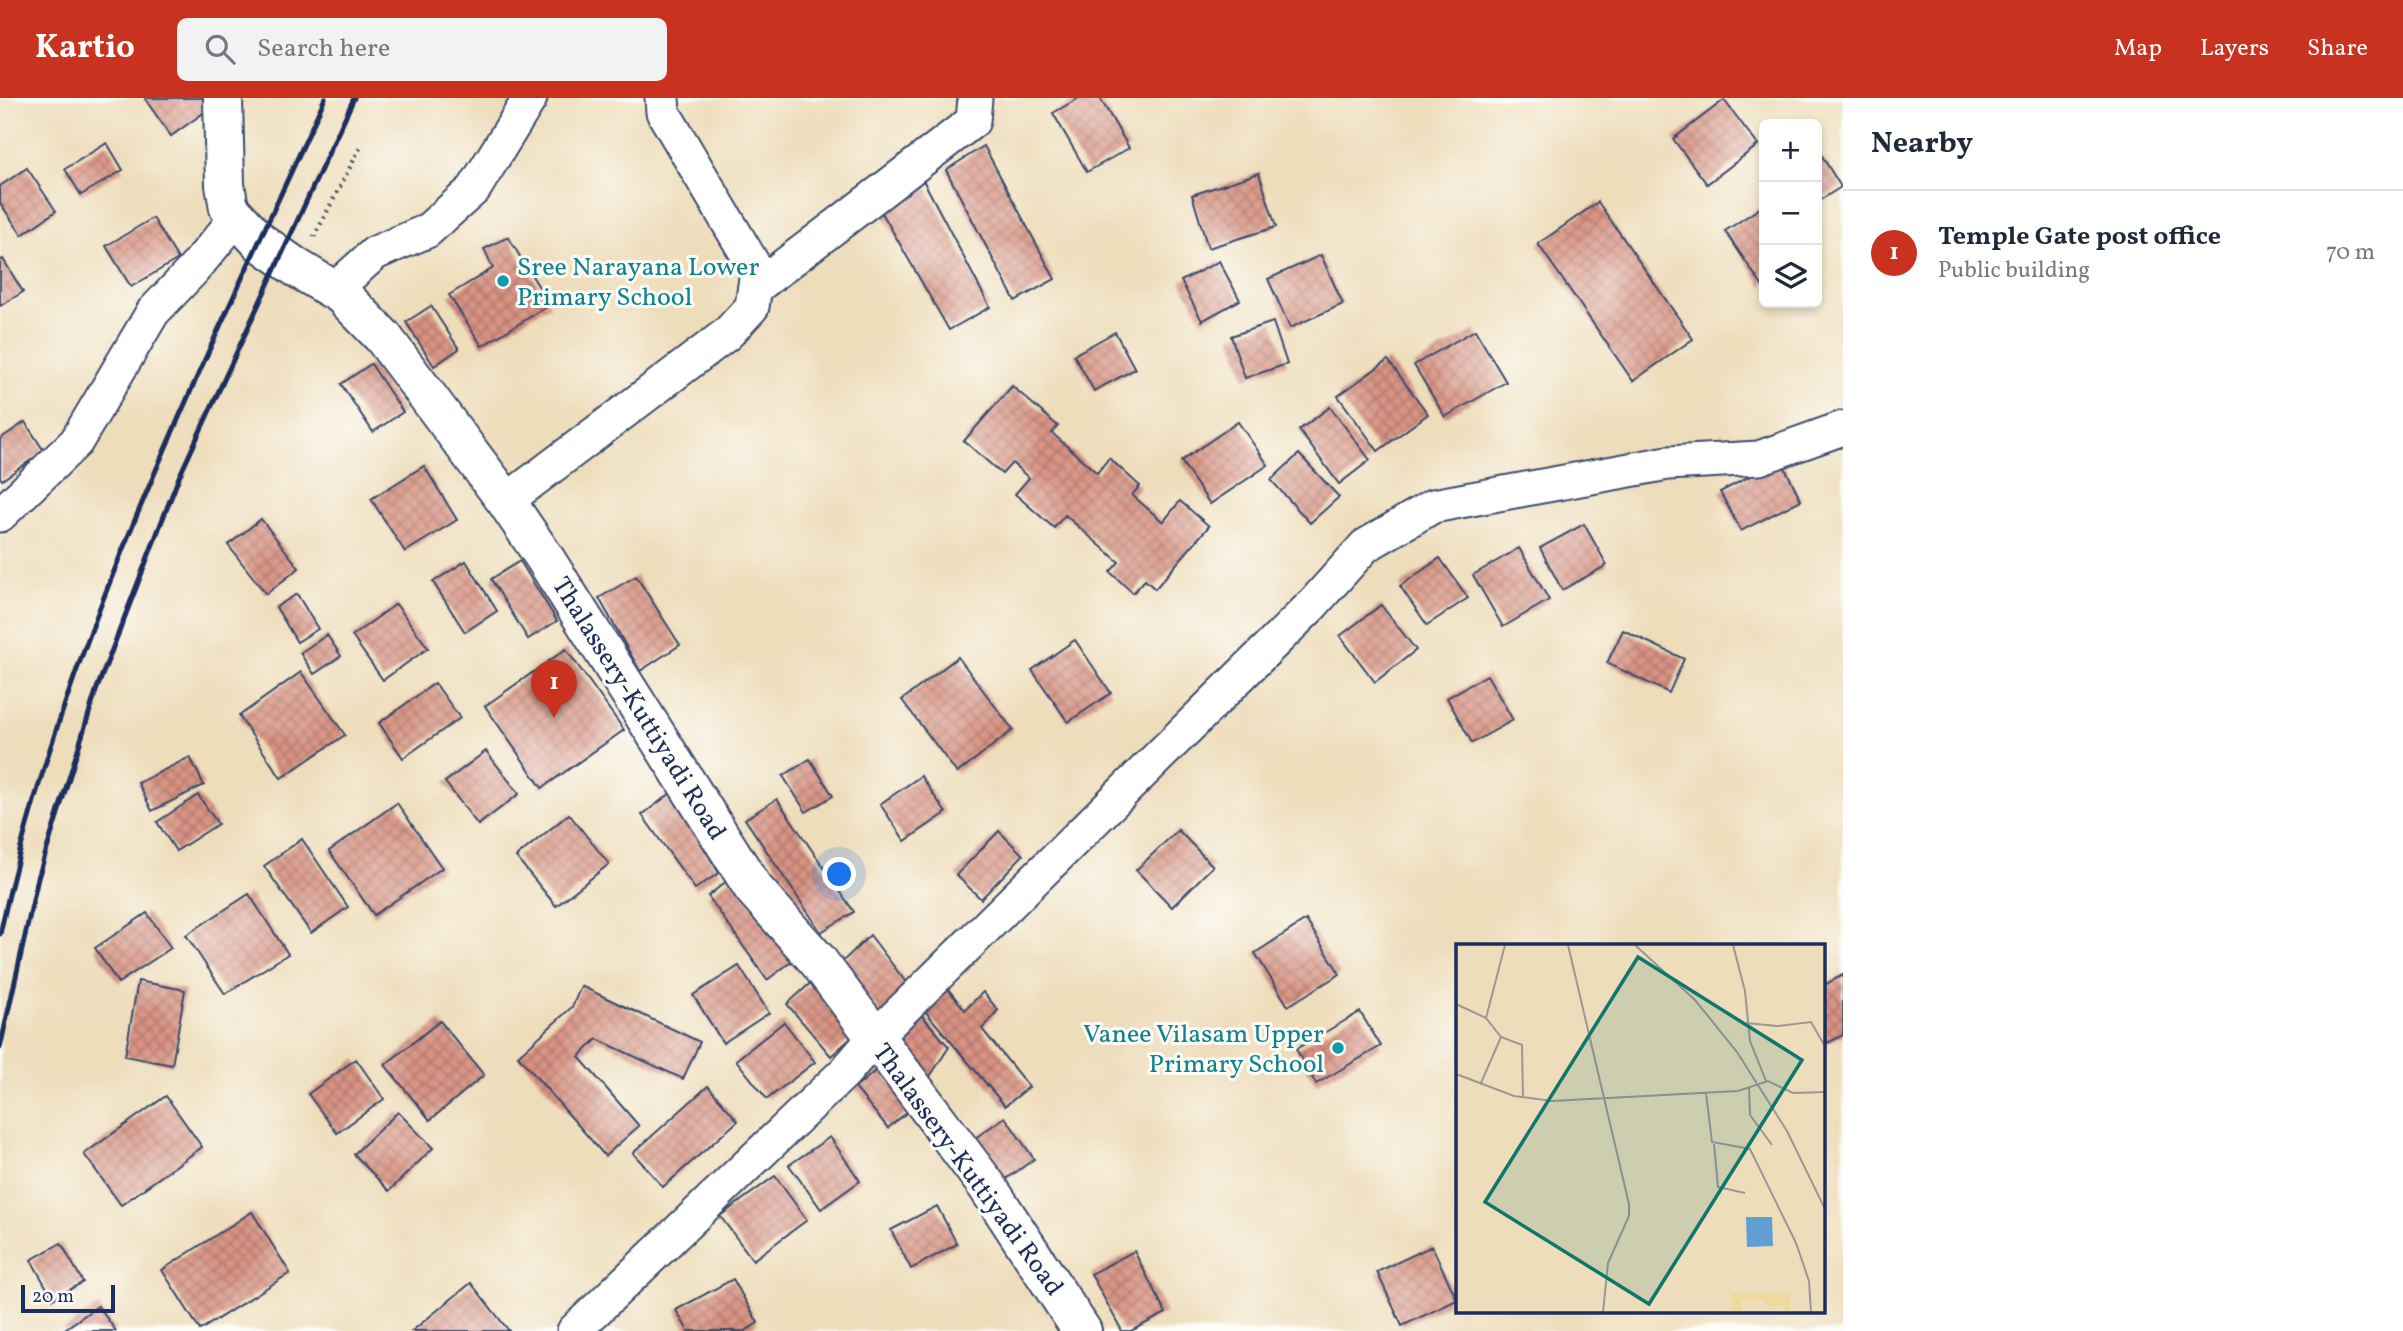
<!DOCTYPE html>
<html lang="en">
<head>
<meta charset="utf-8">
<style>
	:root { --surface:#fff; --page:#f2f2f3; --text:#1f2937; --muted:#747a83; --line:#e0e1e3; --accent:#c8321e }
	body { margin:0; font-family:Vollkorn,serif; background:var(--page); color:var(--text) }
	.controls { position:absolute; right:21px; top:21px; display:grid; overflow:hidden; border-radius:10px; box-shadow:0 4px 10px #0003 }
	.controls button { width:63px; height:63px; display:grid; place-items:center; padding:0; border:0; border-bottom:2px solid var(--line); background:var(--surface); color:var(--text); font:35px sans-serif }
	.scale { position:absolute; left:21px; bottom:18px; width:94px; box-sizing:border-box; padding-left:7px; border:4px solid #1b2f5e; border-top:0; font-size:19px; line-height:24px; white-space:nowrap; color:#1b2f5e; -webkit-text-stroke:5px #fdfcf7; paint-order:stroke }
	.you { position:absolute; left:840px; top:777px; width:24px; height:24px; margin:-18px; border:5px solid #fff; border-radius:50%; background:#1a73e8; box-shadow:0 0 0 10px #1a73e833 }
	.badge { display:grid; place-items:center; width:46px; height:46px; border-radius:50%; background:var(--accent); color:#fff; font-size:23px; font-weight:700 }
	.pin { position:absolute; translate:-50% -58px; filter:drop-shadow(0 2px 4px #0008) }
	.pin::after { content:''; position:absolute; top:37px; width:24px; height:21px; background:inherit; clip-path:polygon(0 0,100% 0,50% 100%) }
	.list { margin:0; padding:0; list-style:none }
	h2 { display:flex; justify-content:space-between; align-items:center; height:91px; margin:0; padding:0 28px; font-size:30px }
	h2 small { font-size:23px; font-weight:400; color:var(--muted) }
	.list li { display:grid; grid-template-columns:46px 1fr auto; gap:21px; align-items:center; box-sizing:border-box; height:126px; padding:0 28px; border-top:2px solid var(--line) }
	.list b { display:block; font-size:26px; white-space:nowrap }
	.list p { margin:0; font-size:23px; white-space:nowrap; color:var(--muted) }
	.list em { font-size:23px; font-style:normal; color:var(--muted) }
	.icon { flex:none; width:38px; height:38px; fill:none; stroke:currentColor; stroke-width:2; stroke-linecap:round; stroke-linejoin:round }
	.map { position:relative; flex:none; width:1843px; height:1233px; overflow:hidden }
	header { display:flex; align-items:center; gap:42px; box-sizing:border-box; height:98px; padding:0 35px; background:var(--accent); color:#fff }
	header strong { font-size:33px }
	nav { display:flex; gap:38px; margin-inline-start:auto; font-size:24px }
	.search { width:490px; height:63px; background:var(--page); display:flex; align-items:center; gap:18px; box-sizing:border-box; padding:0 24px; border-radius:10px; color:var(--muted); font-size:26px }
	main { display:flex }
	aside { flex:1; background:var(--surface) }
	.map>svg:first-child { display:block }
	.building { fill:url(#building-cross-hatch) }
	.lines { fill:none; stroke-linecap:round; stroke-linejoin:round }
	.minor-casing { stroke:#3b496c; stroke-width:37 }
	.major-casing { stroke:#3b496c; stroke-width:42 }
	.path { stroke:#3b496c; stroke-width:4.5; stroke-dasharray:2 5; stroke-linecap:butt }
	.minor { stroke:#fff; stroke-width:33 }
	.major { stroke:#fff; stroke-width:38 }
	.rail { stroke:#1b2f5e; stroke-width:5 }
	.culture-dot { fill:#0f9aa8; stroke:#fdfcf7; stroke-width:2.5 }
	.labels { text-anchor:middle; stroke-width:6; stroke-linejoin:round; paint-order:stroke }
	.culture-label { font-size:26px; fill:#0d838f; stroke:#fdfcf7; text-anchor:start }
	.street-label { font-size:26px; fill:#1b2f5e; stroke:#fdfcf7 }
	.inset-road { fill:none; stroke:#9a9796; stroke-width:2 }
	.view { fill:#0f766e; fill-opacity:0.15; stroke:#0f766e; stroke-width:3.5 }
	.inset-edge { fill:none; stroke:#1b2f5e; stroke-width:3.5 }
</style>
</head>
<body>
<header>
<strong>Kartio</strong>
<div class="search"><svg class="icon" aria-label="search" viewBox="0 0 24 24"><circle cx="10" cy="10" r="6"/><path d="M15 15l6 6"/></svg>Search here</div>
<nav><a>Map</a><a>Layers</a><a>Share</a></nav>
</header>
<main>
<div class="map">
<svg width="1843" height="1233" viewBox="0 0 1843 1233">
	<defs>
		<pattern id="building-cross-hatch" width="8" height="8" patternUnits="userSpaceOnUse" patternTransform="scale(1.75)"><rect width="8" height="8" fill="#d99382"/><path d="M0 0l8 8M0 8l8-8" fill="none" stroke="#af786e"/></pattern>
	</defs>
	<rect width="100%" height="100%" fill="#fdfcf7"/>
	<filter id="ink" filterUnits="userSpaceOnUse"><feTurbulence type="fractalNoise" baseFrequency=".0143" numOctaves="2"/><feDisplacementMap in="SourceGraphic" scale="14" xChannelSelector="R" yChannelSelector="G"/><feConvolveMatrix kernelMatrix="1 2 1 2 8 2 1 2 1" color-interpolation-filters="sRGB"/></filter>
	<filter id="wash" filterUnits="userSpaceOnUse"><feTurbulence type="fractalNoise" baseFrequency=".00686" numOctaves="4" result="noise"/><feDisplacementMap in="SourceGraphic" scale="28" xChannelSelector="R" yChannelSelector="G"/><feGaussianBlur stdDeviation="1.57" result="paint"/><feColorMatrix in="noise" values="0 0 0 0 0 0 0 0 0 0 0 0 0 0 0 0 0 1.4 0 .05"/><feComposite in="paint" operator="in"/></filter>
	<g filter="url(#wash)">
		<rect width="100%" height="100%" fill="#edb"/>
		<g id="blocks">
			<g class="building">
				<polygon points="147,0 218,0 220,3 171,38 145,1"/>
				<polygon points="1079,0 1100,0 1129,50 1087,74 1053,15"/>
				<polygon points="1724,2 1758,47 1707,86 1673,41"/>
				<polygon points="107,45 123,72 81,97 65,71"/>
				<polygon points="984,48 1055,181 1015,203 946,72"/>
				<polygon points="1817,50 1841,89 1817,104"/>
				<polygon points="27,70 56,113 22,137 0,105 0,88"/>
				<polygon points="1259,75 1276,129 1208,150 1192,97"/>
				<polygon points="922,80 990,209 949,232 877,106"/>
				<polygon points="1598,104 1693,241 1633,283 1538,146"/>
				<polygon points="1763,108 1764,188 1763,189 1725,133"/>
				<polygon points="153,120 178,161 131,189 106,148"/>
				<polygon points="508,139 550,207 482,248 449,197 493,170 484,151"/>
				<polygon points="1321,157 1343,206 1290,230 1268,181"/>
				<polygon points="3,161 23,194 0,208 0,163"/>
				<polygon points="1219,163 1240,202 1202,223 1181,183"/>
				<polygon points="431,208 459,251 434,268 406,224"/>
				<polygon points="1273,224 1287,266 1245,280 1231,238"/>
				<polygon points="1475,232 1506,284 1445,319 1414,267"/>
				<polygon points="1115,234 1135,271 1094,293 1074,257"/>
				<polygon points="1388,262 1428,316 1378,353 1338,298"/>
				<polygon points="371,266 403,314 373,334 341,286"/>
				<polygon points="1012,288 1058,328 1052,335 1097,375 1109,360 1140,388 1132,397 1163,424 1180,403 1209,428 1155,491 1145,482 1133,495 1110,474 1119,464 1065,417 1054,430 1015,396 1029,380 1012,365 1002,376 964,343"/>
				<polygon points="1330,309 1370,362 1339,386 1299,332"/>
				<polygon points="25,324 44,353 2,382 0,379 0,341"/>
				<polygon points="1238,324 1268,367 1210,406 1181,363"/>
				<polygon points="1299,356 1339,399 1310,425 1271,382"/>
				<polygon points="1781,362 1801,402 1741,433 1720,394"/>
				<polygon points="424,368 457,422 405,454 371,401"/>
				<polygon points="261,421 299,470 266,496 228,447"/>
				<polygon points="1584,426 1607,467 1562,492 1540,450"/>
				<polygon points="1519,450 1549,502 1503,529 1473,477"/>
				<polygon points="1440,460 1468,500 1427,527 1400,488"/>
				<polygon points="466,463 497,513 465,534 433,484"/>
				<polygon points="520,463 557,523 528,541 491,481"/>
				<polygon points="636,478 680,547 640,573 599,500"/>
				<polygon points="297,496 318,531 297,544 276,509"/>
				<polygon points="396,506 428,550 383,582 352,538"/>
				<polygon points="1381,507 1416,552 1375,584 1340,538"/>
				<polygon points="1623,532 1684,561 1669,595 1607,565"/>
				<polygon points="327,537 341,558 314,576 300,555"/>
				<polygon points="1075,542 1111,595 1068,624 1032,572"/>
				<polygon points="566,551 624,632 542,690 485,608"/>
				<polygon points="958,559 1013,632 957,675 902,602"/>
				<polygon points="301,574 345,637 281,680 239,618"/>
				<polygon points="1487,577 1513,622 1472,645 1447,600"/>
				<polygon points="435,585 460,620 403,660 379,625"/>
				<polygon points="486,653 519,696 478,727 445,684"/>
				<polygon points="190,659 204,687 152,713 138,685"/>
				<polygon points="810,661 833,698 806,714 783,678"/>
				<polygon points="921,678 946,715 905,743 880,706"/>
				<polygon points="671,695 719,775 695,791 642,717"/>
				<polygon points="198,697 218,726 176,753 157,724"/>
				<polygon points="777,701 854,814 821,834 745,721"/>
				<polygon points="397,705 442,770 374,817 329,753"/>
				<polygon points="569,716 609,766 556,808 516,759"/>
				<polygon points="1178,732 1213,768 1172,809 1136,772"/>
				<polygon points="999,733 1023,757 981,801 956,777"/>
				<polygon points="302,741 348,809 311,835 264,768"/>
				<polygon points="732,779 792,863 767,882 708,798"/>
				<polygon points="249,796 288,856 225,896 186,837"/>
				<polygon points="147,815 171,850 118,885 95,850"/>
				<polygon points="1306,822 1340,876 1288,908 1255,855"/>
				<polygon points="870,837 911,891 882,917 841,865"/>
				<polygon points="739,868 769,915 723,945 693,897"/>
				<polygon points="1843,877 1843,937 1828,945 1824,937 1824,887"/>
				<polygon points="815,881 858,934 831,958 787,906"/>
				<polygon points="138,883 185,892 172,967 125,958"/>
				<polygon points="581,888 700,944 683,981 597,941 579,959 639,1028 605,1058 518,958 572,909"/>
				<polygon points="947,890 965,912 983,894 998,912 982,931 1029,989 1005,1008 925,913"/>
				<polygon points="1360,914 1381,948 1316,986 1296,951"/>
				<polygon points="920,915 949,949 929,980 896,945"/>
				<polygon points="440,923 484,977 430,1022 385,967"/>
				<polygon points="784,924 815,964 767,1001 736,962"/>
				<polygon points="356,961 384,1001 337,1035 308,996"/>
				<polygon points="880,969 912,1010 888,1030 855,990"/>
				<polygon points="708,988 738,1023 663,1089 633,1055"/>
				<polygon points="166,998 202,1049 121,1107 84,1056"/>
				<polygon points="398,1014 433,1050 389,1093 354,1056"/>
				<polygon points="1005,1019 1034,1061 1001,1085 971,1043"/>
				<polygon points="830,1039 860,1083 821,1111 789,1067"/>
				<polygon points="775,1078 807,1122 753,1162 720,1118"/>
				<polygon points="937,1108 957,1146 911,1171 891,1132"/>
				<polygon points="252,1114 290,1175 200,1232 162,1172"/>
				<polygon points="61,1145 83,1184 53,1201 31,1162"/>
				<polygon points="1432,1148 1457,1202 1402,1228 1377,1174"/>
				<polygon points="1134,1153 1166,1215 1131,1233 1122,1233 1091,1176"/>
				<polygon points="733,1181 758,1225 745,1233 688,1233 676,1212"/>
				<polygon points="471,1185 509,1233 412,1233"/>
				<polygon points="98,1208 116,1233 62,1233"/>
			</g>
		</g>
	</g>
	<g filter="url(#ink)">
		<use href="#blocks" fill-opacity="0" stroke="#3b496c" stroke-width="2"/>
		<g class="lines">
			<defs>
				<g id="minor">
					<polyline points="755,190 973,23 975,0"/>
					<polyline points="334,192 375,155 427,133 474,91 530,0"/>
					<polyline points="506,403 727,236 752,209 757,173 663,14 662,0"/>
					<polyline points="0,417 76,344 153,214 194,171 237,119"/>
					<polyline points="574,1233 845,974 875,939 1313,506 1365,448 1433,408 1668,365 1759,360 1843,330"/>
				</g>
				<polyline id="major" points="223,0 225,87 229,110 260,144 297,170 342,197 383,239 506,403 544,459 753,790 818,863 987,1088 1082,1233"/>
			</defs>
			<use href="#minor" class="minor-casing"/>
			<use href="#major" class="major-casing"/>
			<polyline class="path" points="314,139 361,48"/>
			<use href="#minor" class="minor"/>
			<use href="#major" class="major"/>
			<g class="rail">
				<path d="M0 836C63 543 202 271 325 0"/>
				<polyline points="0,950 38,780 96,593 179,379 354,0"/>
			</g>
		</g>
	</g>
	<g class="culture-dot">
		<circle cx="503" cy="183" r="7"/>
		<circle cx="1338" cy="950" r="7"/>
	</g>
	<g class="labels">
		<g class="culture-label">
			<text x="517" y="177">Sree Narayana Lower<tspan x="517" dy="30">Primary School</tspan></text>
			<text x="1324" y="944" text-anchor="end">Vanee Vilasam Upper<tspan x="1324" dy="30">Primary School</tspan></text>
		</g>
		<g class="street-label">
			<text transform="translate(640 610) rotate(58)" y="9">Thalassery-Kuttiyadi Road</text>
			<text transform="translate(969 1071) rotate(54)" y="9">Thalassery-Kuttiyadi Road</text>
		</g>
	</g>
	<g transform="translate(1456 846)">
		<rect width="369" height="369" fill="#edb"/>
		<path d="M276 349H333L334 368H329L328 361 309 363V356H285V368H276Z" fill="#eeda9e"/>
		<path d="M290 273H316L317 302 291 303Z" fill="#619fd2"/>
		<path class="inset-road" d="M112 1 173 260V272L152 319 147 368M179 1 239 56 281 108 331 187 370 267M277 1 289 47 294 97 310 137M0 60 30 74 45 93 66 101 67 154M30 74 49 1M290 79 321 82 355 78 370 104M0 130 58 152 96 157 282 147 312 137 337 149 370 148M25 139 45 93M293 144 294 171 316 201M250 149 256 198 294 205 340 299 353 337 355 368M258 200 262 243 289 249"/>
		<path class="view" d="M182 13 346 116 193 360 29 258Z"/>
		<rect width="369" height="369" class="inset-edge"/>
	</g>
</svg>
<div class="controls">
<button>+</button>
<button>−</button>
<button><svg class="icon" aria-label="layers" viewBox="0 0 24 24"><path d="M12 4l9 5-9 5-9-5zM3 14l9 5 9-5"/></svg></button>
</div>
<div class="scale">20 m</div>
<div class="you"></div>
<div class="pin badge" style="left:554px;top:620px">1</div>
</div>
<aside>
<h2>Nearby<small></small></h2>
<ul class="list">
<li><span class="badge">1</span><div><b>Temple Gate post office</b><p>Public building</p></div><em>70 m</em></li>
</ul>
</aside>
</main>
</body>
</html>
